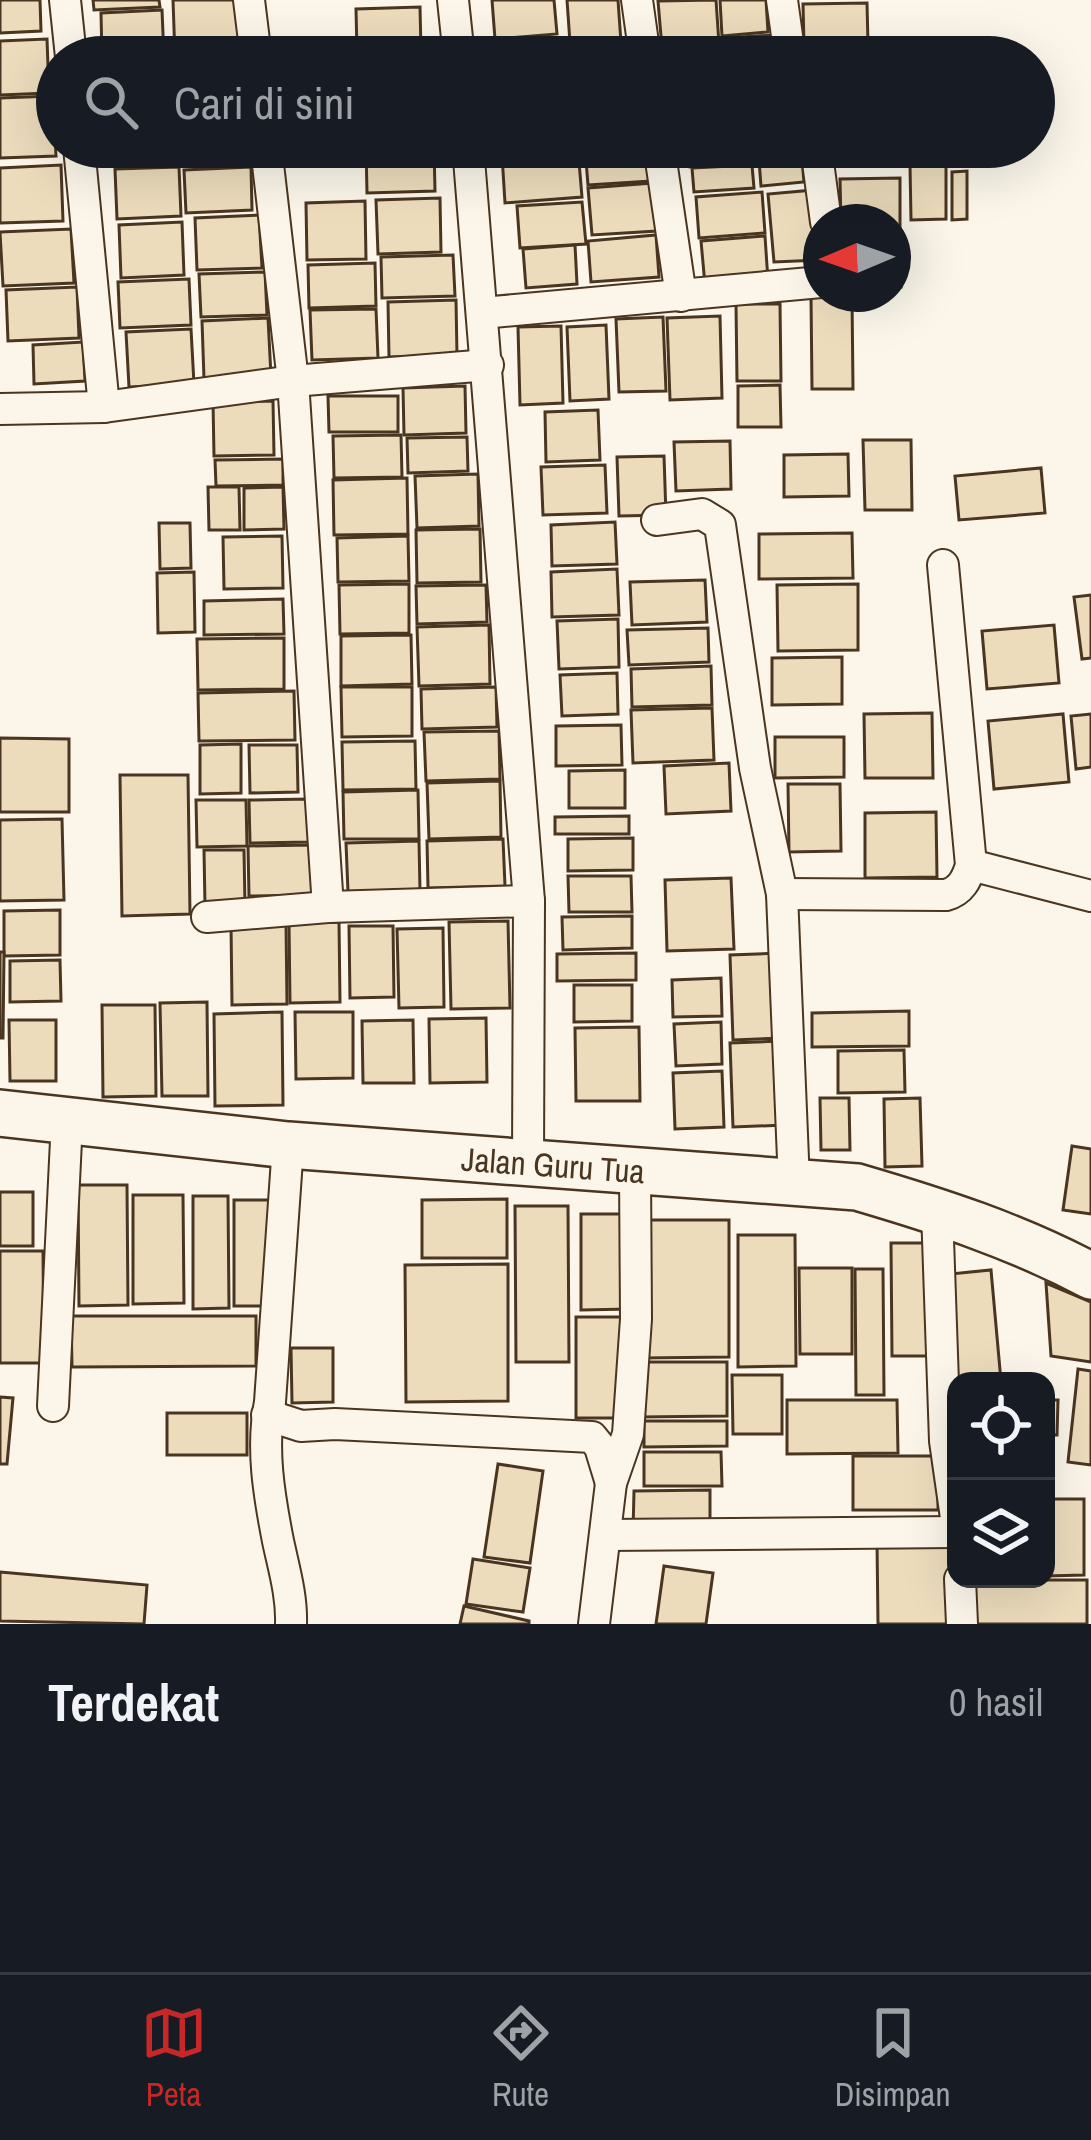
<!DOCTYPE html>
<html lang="id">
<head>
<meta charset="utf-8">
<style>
	:root { --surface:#171b24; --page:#20242c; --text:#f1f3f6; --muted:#9ea1a6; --line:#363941; --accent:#c62828 }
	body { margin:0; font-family:"Archivo Narrow",sans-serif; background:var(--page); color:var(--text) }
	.controls { position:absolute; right:36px; bottom:36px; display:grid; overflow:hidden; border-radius:24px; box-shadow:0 12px 48px #0002 }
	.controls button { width:108px; height:108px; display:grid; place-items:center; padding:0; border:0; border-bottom:3px solid var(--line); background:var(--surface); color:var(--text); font:60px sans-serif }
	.compass { position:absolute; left:803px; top:204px; width:108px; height:108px; border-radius:50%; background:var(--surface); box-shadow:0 12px 48px #0002; rotate:268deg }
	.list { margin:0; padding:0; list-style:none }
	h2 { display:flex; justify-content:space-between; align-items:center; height:156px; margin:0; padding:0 48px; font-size:51px }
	h2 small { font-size:39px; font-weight:400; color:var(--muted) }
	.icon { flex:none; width:66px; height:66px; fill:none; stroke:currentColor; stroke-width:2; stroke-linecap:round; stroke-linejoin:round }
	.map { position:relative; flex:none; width:1091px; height:1624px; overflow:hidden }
	.search { position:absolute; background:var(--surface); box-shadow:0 12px 48px #0002; left:36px; right:36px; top:36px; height:132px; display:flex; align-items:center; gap:30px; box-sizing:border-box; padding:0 42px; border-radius:66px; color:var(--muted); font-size:45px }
	.sheet { height:348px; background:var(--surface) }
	nav { display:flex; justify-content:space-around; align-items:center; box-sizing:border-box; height:168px; border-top:3px solid var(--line); background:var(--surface); font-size:33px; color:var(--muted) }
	nav a { display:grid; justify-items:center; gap:6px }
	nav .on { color:var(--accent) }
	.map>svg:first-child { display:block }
	.building { fill:#ecdcbc; stroke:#4a3520; stroke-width:3 }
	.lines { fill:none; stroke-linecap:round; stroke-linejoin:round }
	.minor-casing { stroke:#4a3520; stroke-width:34 }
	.secondary-casing { stroke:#4a3520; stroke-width:50 }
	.minor { stroke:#fbf6e9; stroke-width:30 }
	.secondary { stroke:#fbf6e9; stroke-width:45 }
	.labels { text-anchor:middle; stroke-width:9; stroke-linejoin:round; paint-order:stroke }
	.street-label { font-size:33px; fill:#4a3520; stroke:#fbf6e9 }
</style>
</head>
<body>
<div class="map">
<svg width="1091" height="1624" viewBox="0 0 1091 1624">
	<rect width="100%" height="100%" fill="#fbf6e9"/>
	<g class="building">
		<polygon points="0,0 40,0 41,31 0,33"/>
		<polygon points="93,0 159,0 160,7 94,10"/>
		<polygon points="173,0 243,0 245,57 175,57"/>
		<polygon points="492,0 554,0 557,34 495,39"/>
		<polygon points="567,0 618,0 622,57 571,57"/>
		<polygon points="716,0 719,44 662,48 658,1"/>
		<polygon points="720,0 766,0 768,32 722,36"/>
		<polygon points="867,3 868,44 804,45 803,4"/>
		<polygon points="420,7 421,51 357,52 356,9"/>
		<polygon points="162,10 164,57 102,57 101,13"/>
		<polygon points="773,35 774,57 728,57 727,38"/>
		<polygon points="47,39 49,93 0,95 0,41"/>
		<polygon points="563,39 565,57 495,57 494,44"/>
		<rect x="816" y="46" width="84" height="11"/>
		<polygon points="723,47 724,57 662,57 662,51"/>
		<polygon points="53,96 56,156 0,158 0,98"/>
		<polygon points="115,147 178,147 179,162 116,165"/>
		<polygon points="187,147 247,147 248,162 188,165"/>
		<polygon points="366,147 434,147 435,191 367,193"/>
		<polygon points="648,147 651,181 588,185 585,148"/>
		<polygon points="689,147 752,147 753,162 690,167"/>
		<polygon points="758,147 801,147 804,182 761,186"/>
		<polygon points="578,150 582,197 505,203 502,155"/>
		<polygon points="946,164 946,219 911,220 910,165"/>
		<polygon points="61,165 63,221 0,223 0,168"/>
		<polygon points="752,165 754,188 694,192 692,168"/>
		<polygon points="179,167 181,216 117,219 115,169"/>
		<polygon points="251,167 252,210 186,213 184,170"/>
		<polygon points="967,171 967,219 952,220 952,172"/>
		<polygon points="900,178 900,226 893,226 893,222 841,222 840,179"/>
		<polygon points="653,183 657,231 592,235 588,188"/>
		<polygon points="814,190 819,260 774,262 768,194"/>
		<polygon points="762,192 765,233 699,238 696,197"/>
		<polygon points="440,198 441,252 378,254 376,200"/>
		<polygon points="365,201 366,259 307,260 306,203"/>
		<polygon points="582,202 586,244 520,248 517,206"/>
		<polygon points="259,215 262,268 197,270 195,218"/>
		<polygon points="182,222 184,275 121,278 119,225"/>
		<polygon points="71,229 74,283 3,286 0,232"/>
		<polygon points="893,229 900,229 901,287 893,287"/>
		<polygon points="656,235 659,277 591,282 588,241"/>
		<polygon points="765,236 768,281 705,285 701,241"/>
		<polygon points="575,245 577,284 526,288 523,249"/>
		<polygon points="453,255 455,296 382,298 381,257"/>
		<polygon points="375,263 376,306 309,308 308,265"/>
		<polygon points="265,272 267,315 201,317 199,274"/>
		<polygon points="189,279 191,325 120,328 118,282"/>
		<polygon points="77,287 79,338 8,341 6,290"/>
		<polygon points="811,296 852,296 853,389 812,389"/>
		<polygon points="456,300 457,355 389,357 388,302"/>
		<polygon points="736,304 780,304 781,381 737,381"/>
		<polygon points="376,309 378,358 312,360 310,310"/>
		<polygon points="720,316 722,398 670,400 667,318"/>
		<polygon points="663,317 666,391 619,392 616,319"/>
		<polygon points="268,318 271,376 204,379 202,321"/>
		<polygon points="606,325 609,399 570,401 567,327"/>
		<polygon points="561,326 563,403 520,405 518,327"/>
		<polygon points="191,329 194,384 129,387 126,332"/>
		<polygon points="83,342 85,381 34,384 33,345"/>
		<polygon points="780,385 781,427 738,427 738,386"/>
		<polygon points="465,386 466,433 404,435 403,388"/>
		<polygon points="328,396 398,396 398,432 329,432"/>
		<polygon points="273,401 274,455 214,456 213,402"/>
		<polygon points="598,410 600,460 546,462 545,412"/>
		<polygon points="401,435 402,477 334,478 333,436"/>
		<polygon points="467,437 468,471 408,473 407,438"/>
		<polygon points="863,440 911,440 912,510 865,510"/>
		<polygon points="730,441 731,489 676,491 674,442"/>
		<polygon points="848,454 849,496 784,497 784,455"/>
		<polygon points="664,456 666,515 619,516 617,457"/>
		<polygon points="283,459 283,485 216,486 215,460"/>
		<polygon points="605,465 607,513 543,515 541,467"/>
		<polygon points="1041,468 1045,513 959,520 955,476"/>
		<polygon points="478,474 479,526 417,528 415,476"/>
		<polygon points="407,478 408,534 334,535 333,480"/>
		<polygon points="208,487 239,487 240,530 209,530"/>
		<polygon points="283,487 284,529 244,530 244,488"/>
		<polygon points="615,522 617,564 552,566 551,525"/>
		<polygon points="159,523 190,523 191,568 160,569"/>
		<polygon points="480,529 481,582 417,583 416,530"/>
		<polygon points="852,533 853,578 759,579 759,534"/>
		<polygon points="282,536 283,588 224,589 223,537"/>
		<polygon points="408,536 409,581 338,582 337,538"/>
		<polygon points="617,569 619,615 552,617 551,572"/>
		<polygon points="194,572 195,632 158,633 157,573"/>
		<polygon points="705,580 707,622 632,625 630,582"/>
		<polygon points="409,584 409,633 340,634 339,585"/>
		<polygon points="858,584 858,650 778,651 777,585"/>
		<polygon points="486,585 487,622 417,624 416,586"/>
		<polygon points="1091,595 1091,658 1082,659 1074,597"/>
		<polygon points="283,599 284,634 204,635 204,601"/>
		<polygon points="618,619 619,667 559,669 557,621"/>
		<polygon points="489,625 490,684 419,686 417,627"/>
		<polygon points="1054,625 1059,683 987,689 982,631"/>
		<polygon points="708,628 709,662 629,665 627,630"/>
		<polygon points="411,635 412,684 341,686 341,636"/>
		<polygon points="284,638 284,689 198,690 197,639"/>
		<polygon points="842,657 842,704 772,705 772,658"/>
		<polygon points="711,666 712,705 632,707 631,669"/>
		<polygon points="617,673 618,714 562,716 560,675"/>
		<polygon points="341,687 412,687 412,736 342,737"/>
		<polygon points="496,687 497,727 422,729 421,689"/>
		<polygon points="294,691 295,740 199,741 198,693"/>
		<polygon points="712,708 714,760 633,763 631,710"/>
		<polygon points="932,713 933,778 865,778 864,714"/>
		<polygon points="1063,714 1069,782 994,789 988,721"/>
		<polygon points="1091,714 1091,767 1076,769 1071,716"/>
		<polygon points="621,725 622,765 556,766 556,726"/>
		<polygon points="499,731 500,779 426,781 424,732"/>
		<polygon points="775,737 844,737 844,777 775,778"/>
		<polygon points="0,738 69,739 69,812 0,812"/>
		<polygon points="415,741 416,789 343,790 342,742"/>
		<polygon points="241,744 241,793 200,794 200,745"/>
		<polygon points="249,745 297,745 298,792 250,793"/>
		<polygon points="729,763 731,811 666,814 664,766"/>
		<polygon points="625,770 625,808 569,808 569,771"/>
		<polygon points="120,775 188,775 190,914 122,916"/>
		<polygon points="500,781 501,837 429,839 427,783"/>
		<polygon points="788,784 840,784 841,851 789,852"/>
		<polygon points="418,790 419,839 344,839 343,792"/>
		<polygon points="309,799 309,842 250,843 249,800"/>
		<polygon points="196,800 246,800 247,846 197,847"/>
		<polygon points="936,812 937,877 865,878 865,813"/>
		<polygon points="629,816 629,834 555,834 555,817"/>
		<polygon points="62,819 64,900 0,901 0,820"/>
		<polygon points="633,838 633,870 568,871 568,839"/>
		<polygon points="503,839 505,886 428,888 427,841"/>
		<polygon points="419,841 420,891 348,892 346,843"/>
		<polygon points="311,845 312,895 249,896 248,846"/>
		<polygon points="204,850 244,850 245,906 205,906"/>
		<polygon points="568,876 631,876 632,912 569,912"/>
		<polygon points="731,878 734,949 667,951 665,880"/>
		<polygon points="60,910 60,955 4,956 4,911"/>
		<polygon points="632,916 632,948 563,950 562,917"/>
		<polygon points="508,921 510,1008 451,1009 449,922"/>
		<polygon points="339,922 340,1002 290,1003 289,923"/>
		<polygon points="286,923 287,1004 232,1005 231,924"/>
		<polygon points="349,926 393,926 394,997 350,998"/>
		<polygon points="443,928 444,1007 399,1008 397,929"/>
		<polygon points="0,952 4,952 3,1038 0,1038"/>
		<polygon points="636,953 636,980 557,981 557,954"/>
		<polygon points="780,953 783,1038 733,1040 730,955"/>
		<polygon points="60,960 61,1001 10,1002 10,961"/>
		<polygon points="721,978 722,1016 673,1017 672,980"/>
		<polygon points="574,985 632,985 632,1021 574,1022"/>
		<polygon points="207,1002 208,1096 162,1096 160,1003"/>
		<polygon points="102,1005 155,1005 156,1096 103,1097"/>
		<polygon points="909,1011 909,1046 812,1047 812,1013"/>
		<polygon points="282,1012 283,1105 215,1106 214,1014"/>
		<polygon points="295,1012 353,1012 353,1078 296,1079"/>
		<polygon points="486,1018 487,1082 430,1083 429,1019"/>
		<polygon points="9,1020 56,1020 56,1081 10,1081"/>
		<polygon points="413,1020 414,1083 363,1083 362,1021"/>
		<polygon points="721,1022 722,1064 676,1066 674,1024"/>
		<polygon points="639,1027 640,1101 576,1101 575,1028"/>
		<polygon points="782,1041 785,1125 733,1127 730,1043"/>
		<polygon points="904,1050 905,1092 838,1093 838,1051"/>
		<polygon points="722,1071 724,1127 675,1129 673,1073"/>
		<polygon points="820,1098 849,1098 850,1150 821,1150"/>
		<polygon points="920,1098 922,1166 885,1167 884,1099"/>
		<polygon points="1072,1146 1091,1149 1091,1214 1063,1210"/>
		<polygon points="78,1185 127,1185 128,1305 79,1306"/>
		<rect x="0" y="1192" width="33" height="54"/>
		<polygon points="133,1195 183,1195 184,1303 133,1304"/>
		<polygon points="193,1196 228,1196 229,1308 193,1309"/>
		<polygon points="507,1199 507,1258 422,1258 422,1200"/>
		<rect x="234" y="1200" width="37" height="106"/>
		<polygon points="515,1206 568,1206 569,1362 516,1362"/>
		<polygon points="581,1214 630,1214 630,1309 581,1310"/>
		<polygon points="643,1220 729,1220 729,1357 643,1358"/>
		<polygon points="738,1235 795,1235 796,1366 738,1367"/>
		<polygon points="891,1243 927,1243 928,1356 892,1356"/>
		<polygon points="0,1251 43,1251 44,1363 0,1363"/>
		<polygon points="508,1264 508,1401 406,1402 405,1265"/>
		<polygon points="799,1268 852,1268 852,1354 800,1354"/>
		<polygon points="855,1269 883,1269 884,1395 856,1395"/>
		<polygon points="991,1270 1001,1381 956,1381 940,1275"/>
		<polygon points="1046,1283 1091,1302 1091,1362 1051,1356"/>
		<polygon points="71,1316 256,1316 256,1366 72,1367"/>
		<rect x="576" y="1317" width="48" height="101"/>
		<polygon points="291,1348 333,1348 333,1402 292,1403"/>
		<polygon points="638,1362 727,1362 727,1416 639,1417"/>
		<polygon points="1078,1369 1091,1371 1091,1465 1068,1462"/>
		<polygon points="732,1375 782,1375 782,1434 733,1434"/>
		<polygon points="0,1397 13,1398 7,1464 0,1464"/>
		<polygon points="787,1400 897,1400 898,1453 787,1454"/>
		<polygon points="1046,1400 1058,1400 1057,1435 1046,1435"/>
		<rect x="167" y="1413" width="80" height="42"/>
		<polygon points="644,1421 727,1421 727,1446 644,1447"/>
		<polygon points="644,1452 721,1452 722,1486 644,1486"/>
		<rect x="853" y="1456" width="85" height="54"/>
		<polygon points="498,1464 543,1471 530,1563 484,1557"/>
		<polygon points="710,1490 710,1531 633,1532 634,1491"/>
		<polygon points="1046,1499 1084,1499 1084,1575 1046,1576"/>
		<polygon points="877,1542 953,1542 954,1624 878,1624"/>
		<polygon points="473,1559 530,1568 523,1612 466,1604"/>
		<polygon points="664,1566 713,1573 706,1624 656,1624"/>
		<polygon points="0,1572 147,1585 144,1624 0,1621"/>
		<rect x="971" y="1580" width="116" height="44"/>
		<polygon points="464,1606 529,1621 529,1624 460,1624"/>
	</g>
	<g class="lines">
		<defs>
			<g id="minor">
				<polyline points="65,0 71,57"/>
				<polyline points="249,0 256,57"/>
				<polyline points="453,0 459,57"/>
				<polyline points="637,0 645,57"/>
				<polyline points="782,0 790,57"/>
				<polyline points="79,147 104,407"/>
				<polyline points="266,147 293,381 328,907"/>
				<polyline points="468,147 529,901 528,1163"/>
				<polyline points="659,147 681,296"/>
				<polyline points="816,147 826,222"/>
				<polyline points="482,313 821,282"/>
				<polyline points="0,409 104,407 293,381 488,365"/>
				<polyline points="657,520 702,514 720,525 755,768 782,894 794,1183"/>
				<polyline points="971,865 1091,896"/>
				<path d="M782 894 946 895C961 891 967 879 971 865L943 565"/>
				<polyline points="207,917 328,907 529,901"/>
				<path d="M288 1145 270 1402C261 1448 269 1495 278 1541 284 1569 292 1596 291 1624"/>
				<polyline points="937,1210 945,1441 956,1518"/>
				<polyline points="53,1406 67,1120"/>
				<polyline points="267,1415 301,1426 335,1424 592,1437 600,1447 611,1483"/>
				<polyline points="605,1535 956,1532"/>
				<polyline points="960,1579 962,1624"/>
				<polyline points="594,1624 611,1483 628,1434 636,1319 635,1171"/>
			</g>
			<path id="secondary" d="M0 1113 288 1145 857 1187C939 1211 1016 1236 1091 1276"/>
		</defs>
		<use href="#minor" class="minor-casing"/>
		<use href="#secondary" class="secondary-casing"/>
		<use href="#minor" class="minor"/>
		<use href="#secondary" class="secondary"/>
	</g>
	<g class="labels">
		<g class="street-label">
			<text transform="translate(553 1165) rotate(4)" y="12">Jalan Guru Tua</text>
		</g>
	</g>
</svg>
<div class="controls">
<button><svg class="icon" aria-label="locate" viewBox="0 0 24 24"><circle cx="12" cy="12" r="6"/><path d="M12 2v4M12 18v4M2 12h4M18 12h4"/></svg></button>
<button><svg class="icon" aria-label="layers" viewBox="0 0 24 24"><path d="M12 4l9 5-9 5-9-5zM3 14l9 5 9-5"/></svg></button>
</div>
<svg class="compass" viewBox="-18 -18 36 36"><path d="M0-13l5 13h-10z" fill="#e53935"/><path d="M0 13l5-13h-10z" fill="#9ea1a6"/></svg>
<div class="search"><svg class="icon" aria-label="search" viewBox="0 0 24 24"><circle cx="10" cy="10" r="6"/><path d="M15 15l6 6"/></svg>Cari di sini</div>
</div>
<section class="sheet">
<h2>Terdekat<small>0 hasil</small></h2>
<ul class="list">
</ul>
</section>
<nav>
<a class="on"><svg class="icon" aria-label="map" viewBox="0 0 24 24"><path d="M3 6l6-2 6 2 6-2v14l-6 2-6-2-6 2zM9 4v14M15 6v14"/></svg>Peta</a>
<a><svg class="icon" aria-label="directions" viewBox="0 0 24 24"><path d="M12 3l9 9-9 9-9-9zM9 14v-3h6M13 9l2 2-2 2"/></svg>Rute</a>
<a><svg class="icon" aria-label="saved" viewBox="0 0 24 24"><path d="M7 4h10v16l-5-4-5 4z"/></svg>Disimpan</a>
</nav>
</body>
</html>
